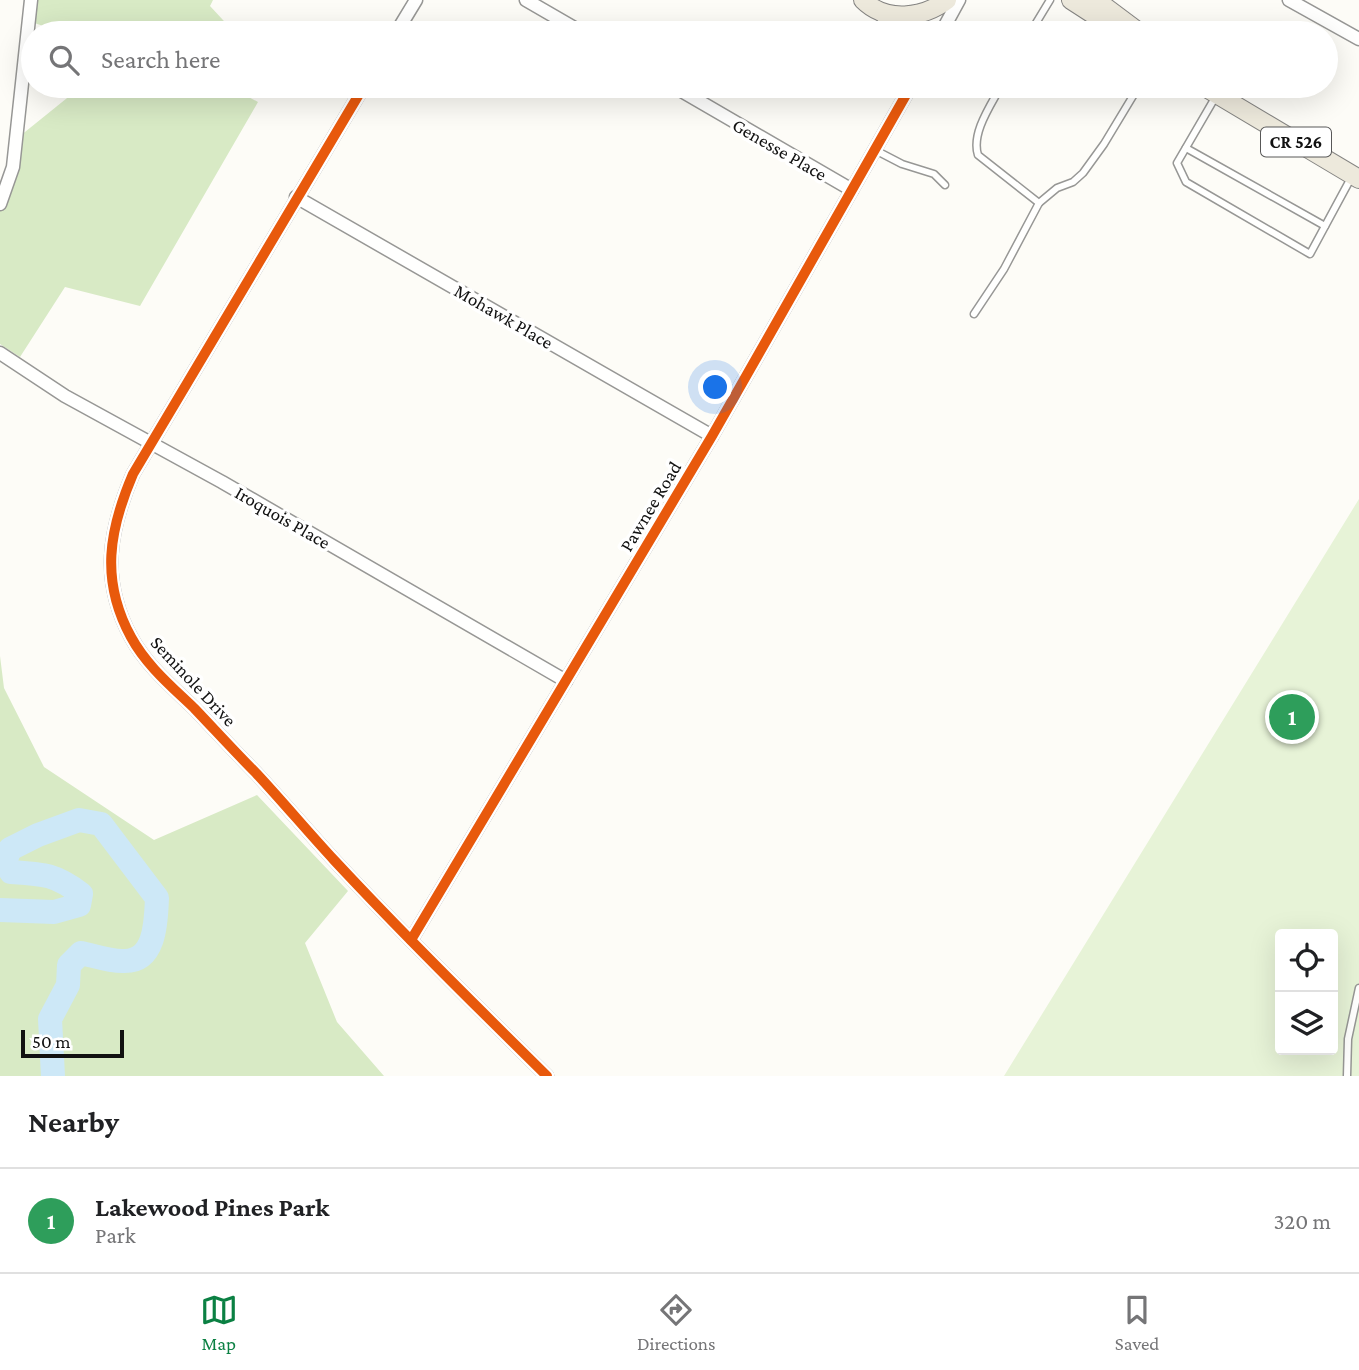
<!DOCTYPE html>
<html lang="en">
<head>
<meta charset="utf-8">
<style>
	:root { --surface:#fff; --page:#f2f2f2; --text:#202124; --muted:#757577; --line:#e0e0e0; --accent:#0b8043 }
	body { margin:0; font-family:"Crimson Pro",serif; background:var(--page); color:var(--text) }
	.controls { position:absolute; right:21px; bottom:21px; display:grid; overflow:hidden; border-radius:7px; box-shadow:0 7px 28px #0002 }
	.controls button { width:63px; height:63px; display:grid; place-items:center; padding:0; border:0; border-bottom:2px solid var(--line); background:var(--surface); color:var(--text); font:35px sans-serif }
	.scale { position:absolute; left:21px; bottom:18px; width:103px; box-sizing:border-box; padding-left:7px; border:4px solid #111; border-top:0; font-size:19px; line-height:24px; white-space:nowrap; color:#111; -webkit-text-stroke:5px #fff; paint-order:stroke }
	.you { position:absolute; left:716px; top:388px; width:24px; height:24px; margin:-18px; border:5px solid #fff; border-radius:50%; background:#1a73e8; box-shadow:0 0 0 10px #1a73e833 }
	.badge { display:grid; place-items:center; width:46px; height:46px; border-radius:50%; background:var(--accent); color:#fff; font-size:23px; font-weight:700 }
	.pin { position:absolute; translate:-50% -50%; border:4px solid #fff; box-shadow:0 2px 7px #0006 }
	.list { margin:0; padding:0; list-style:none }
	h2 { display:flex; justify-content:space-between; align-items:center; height:91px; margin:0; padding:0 28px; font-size:30px }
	h2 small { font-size:23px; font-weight:400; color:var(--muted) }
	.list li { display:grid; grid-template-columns:46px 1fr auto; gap:21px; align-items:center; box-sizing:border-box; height:105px; padding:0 28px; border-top:2px solid var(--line) }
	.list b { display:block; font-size:26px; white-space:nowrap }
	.list p { margin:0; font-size:23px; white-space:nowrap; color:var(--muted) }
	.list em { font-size:23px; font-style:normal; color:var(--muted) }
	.icon { flex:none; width:38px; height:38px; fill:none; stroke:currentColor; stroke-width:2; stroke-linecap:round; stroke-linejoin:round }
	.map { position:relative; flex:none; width:1359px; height:1076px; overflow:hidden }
	.search { position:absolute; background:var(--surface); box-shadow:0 7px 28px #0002; left:21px; right:21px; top:21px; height:77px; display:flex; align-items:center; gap:18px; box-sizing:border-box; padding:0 24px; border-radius:38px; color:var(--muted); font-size:26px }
	.sheet { height:196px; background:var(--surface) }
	nav { display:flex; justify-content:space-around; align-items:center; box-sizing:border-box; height:98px; border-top:2px solid var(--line); background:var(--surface); font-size:19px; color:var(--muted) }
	nav a { display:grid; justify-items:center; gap:4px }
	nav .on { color:var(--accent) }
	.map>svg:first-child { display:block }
	.green { fill:#e7f3d7; fill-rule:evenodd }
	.forest { fill:#d8eac5 }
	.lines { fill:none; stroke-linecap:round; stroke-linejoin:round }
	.river { stroke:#cde8f7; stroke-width:24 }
	.lane-casing { stroke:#979795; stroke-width:9 }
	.street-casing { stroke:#979795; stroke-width:15 }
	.primary-casing { stroke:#858482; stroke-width:20 }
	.lane { stroke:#fffffe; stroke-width:6 }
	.street { stroke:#fffffe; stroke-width:12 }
	.primary { stroke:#ede9dc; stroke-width:18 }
	.cycleway-casing { stroke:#fff; stroke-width:15 }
	.cycleway { stroke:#e8590c; stroke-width:10 }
	.labels { text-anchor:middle; stroke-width:7; stroke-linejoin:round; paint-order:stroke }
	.shield { fill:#fff; stroke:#585858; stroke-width:2 }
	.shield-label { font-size:18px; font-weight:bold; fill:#111 }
	.street-label { font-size:19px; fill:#111; stroke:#fff }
</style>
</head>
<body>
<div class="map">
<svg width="1359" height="1076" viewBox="0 0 1359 1076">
	<rect width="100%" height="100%" fill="#fdfcf7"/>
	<path class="green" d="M1359 499V1076H1004ZM1280 934H1333V1050H1280Z"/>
	<g class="forest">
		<polygon points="30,0 213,0 210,6 235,33 65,33 28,21"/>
		<polygon points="79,86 228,86 258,102 140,306 65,287 20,357 0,344 0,194 20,136 77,90"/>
		<polygon points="0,656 4,688 44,767 154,840 257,795 348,891 305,943 337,1022 384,1076 0,1076"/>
	</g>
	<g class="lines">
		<path class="river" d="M0 910 54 912 79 905 81 894C55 874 43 874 11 872L5 862 10 849 38 835 79 820 101 824 157 898C156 920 156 961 125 961 111 962 95 956 81 953L69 965 68 985 50 1019 53 1076"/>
		<defs>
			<g id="lane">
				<polyline points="1030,33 1050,0"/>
				<path d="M1001 86C991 105 971 133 978 155L1039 203 1057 188 1073 182 1083 173 1104 144 1139 86"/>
				<polyline points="1216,96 1177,163 1186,182 1310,254 1351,178"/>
				<polyline points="1186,148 1325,226"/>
				<polyline points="875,150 902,164 934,174 945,185"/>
				<polyline points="974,314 1004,269 1039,203"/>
				<polyline points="1347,1076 1348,1039 1359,988"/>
			</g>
			<g id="street">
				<polyline points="526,0 583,33"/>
				<polyline points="1289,0 1359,39"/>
				<polyline points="396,33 416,0"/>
				<polyline points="941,33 959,0"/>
				<path d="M364 86 133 474C109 530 100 580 131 637 146 665 171 686 194 708 215 730 235 752 256 773 283 802 308 832 334 860 403 934 475 1005 547 1076"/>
				<polyline points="673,86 852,190"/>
				<polyline points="296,197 712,436"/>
				<polyline points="0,204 13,167 31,0"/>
				<polyline points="0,353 65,396 222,482 566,681"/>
				<polyline points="411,940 712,436 911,86"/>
			</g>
			<g id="primary">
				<path d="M863 0C886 23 923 18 947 0"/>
				<polyline points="1071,0 1122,33"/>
				<polyline points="1096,0 1140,33"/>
				<polyline points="884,14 910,33"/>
				<polyline points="1203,86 1359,179"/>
			</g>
		</defs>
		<use href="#lane" class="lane-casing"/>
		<use href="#street" class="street-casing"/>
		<use href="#primary" class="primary-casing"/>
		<use href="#lane" class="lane"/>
		<use href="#street" class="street"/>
		<use href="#primary" class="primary"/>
		<defs>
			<g id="cycleway">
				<path d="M364 86 133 474C109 530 100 580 131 637 146 665 171 686 194 708 215 730 235 752 256 773 283 802 308 832 334 860 403 934 475 1005 547 1076"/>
				<polyline points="411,940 712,436 911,86"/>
			</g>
		</defs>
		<use href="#cycleway" class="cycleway-casing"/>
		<use href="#cycleway" class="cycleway"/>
	</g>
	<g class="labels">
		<rect class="shield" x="1261" y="127.5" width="70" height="29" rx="5"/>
		<g class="shield-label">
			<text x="1296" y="148">CR 526</text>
		</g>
		<g class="street-label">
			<text transform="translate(780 149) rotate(30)" y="7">Genesse Place</text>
			<text transform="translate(504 316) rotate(30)" y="7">Mohawk Place</text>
			<text transform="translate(650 506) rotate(-59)" y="7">Pawnee Road</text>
			<text transform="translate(283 517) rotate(30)" y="7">Iroquois Place</text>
			<text transform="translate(194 681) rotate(47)" y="7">Seminole Drive</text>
		</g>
	</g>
</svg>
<div class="controls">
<button><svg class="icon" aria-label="locate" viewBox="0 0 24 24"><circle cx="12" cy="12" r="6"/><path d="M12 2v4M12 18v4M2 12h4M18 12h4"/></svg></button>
<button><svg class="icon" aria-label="layers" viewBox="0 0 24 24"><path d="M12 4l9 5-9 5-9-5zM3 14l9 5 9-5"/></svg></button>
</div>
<div class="scale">50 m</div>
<div class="you"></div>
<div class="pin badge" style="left:1292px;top:717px;background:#2e9e5b">1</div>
<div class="search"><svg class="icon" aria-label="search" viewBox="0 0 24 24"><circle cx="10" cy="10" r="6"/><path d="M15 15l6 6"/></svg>Search here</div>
</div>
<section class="sheet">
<h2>Nearby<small></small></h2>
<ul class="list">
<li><span class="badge" style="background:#2e9e5b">1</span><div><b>Lakewood Pines Park</b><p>Park</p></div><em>320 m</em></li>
</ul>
</section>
<nav>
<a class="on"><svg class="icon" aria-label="map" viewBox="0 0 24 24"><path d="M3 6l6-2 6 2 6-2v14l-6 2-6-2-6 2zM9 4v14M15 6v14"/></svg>Map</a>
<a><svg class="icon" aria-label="directions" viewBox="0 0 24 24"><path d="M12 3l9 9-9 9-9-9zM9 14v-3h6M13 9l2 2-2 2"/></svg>Directions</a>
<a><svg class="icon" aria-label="saved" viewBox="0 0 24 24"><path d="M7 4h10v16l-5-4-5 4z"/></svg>Saved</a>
</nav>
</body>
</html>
